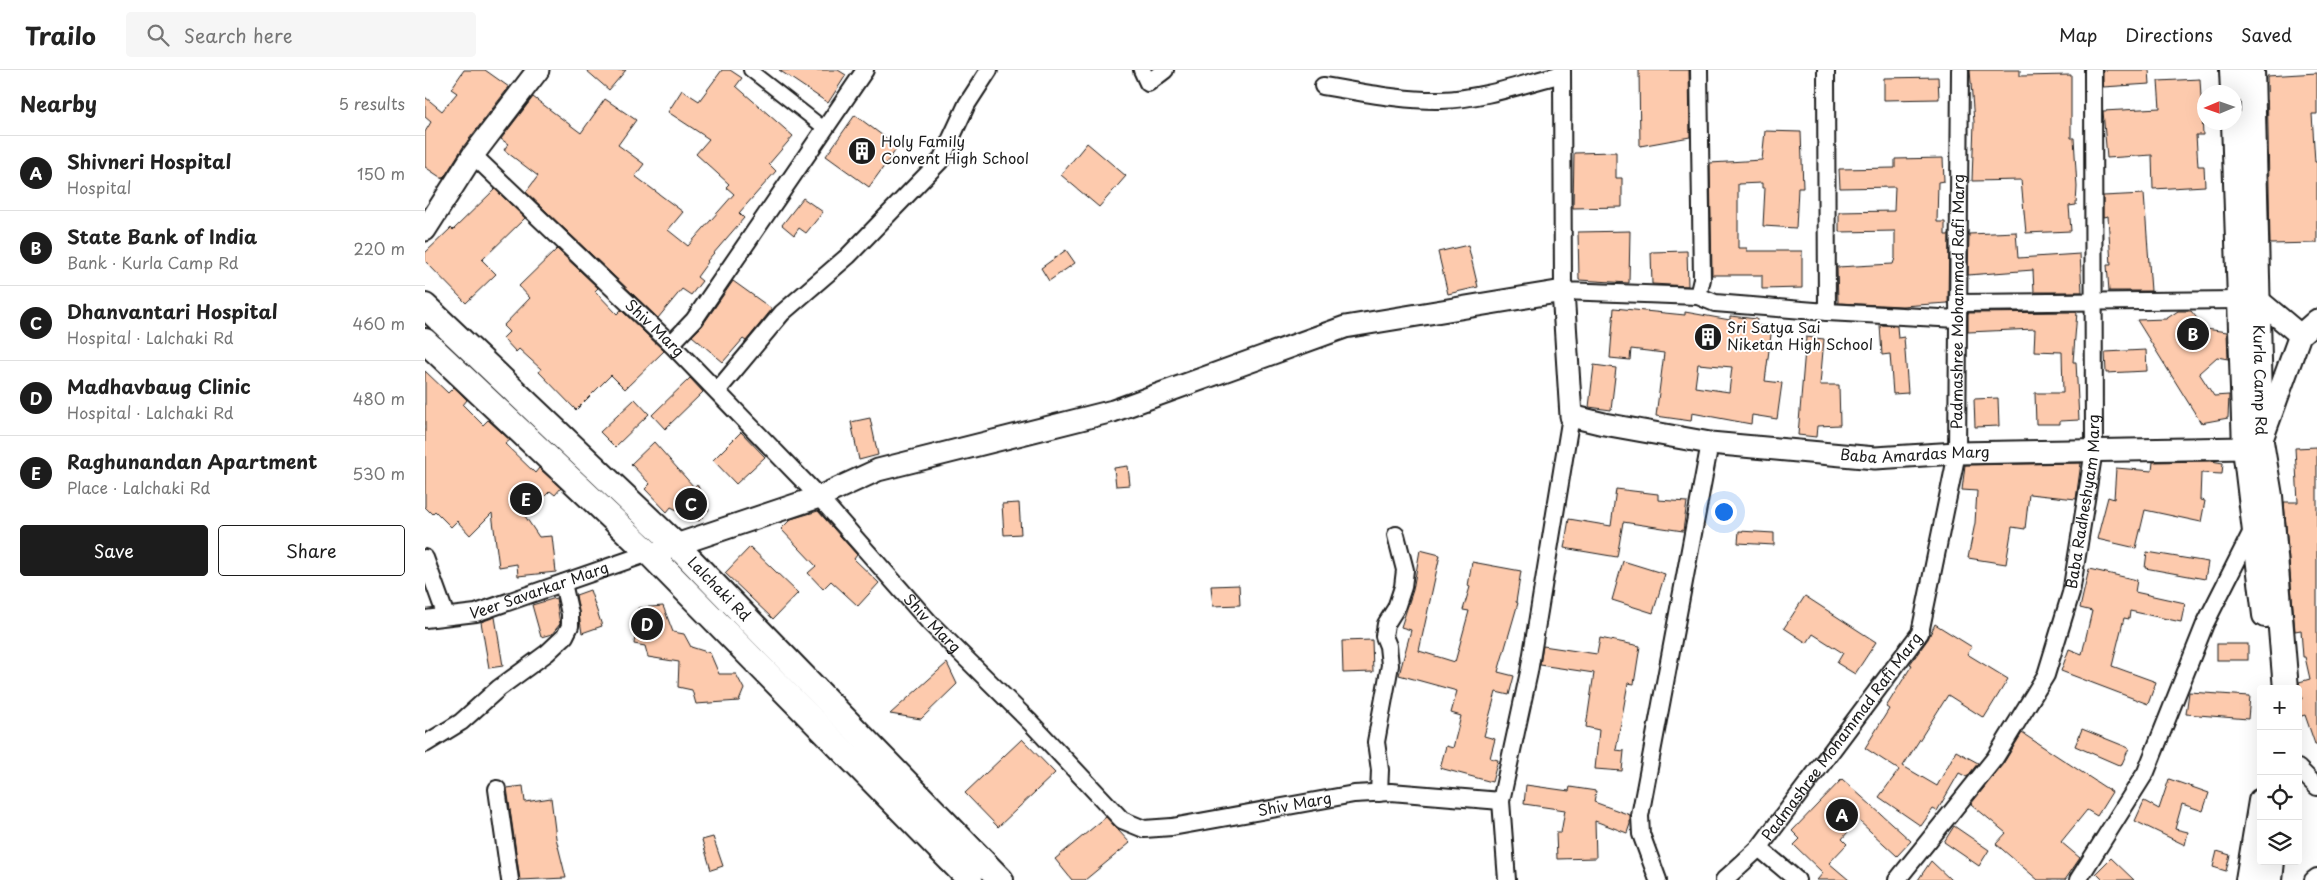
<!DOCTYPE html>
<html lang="en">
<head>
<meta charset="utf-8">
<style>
	:root { --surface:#fff; --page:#f6f6f6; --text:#222; --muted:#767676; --line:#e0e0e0; --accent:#1c1c1c }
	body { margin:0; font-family:"Playpen Sans",sans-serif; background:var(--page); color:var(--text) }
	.controls { position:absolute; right:15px; bottom:15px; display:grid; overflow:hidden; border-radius:5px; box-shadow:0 5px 20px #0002 }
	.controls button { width:45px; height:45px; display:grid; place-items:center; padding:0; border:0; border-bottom:1px solid var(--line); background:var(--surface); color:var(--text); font:25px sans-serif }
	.compass { position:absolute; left:1772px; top:15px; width:45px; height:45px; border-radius:50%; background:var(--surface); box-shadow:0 5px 20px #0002; rotate:268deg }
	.you { position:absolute; left:1298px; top:441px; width:18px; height:18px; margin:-12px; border:4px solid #fff; border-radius:50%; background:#1a73e8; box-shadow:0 0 0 8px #1a73e833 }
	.badge { display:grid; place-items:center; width:32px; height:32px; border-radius:50%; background:var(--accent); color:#fff; font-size:16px; font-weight:700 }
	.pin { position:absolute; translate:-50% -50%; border:2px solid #fff; box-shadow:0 1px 5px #0006 }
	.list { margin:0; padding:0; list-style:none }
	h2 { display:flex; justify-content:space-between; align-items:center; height:65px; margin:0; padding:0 20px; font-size:21px }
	h2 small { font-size:16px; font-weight:400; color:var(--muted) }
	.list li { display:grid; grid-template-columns:32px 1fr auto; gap:15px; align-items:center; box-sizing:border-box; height:75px; padding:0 20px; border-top:1px solid var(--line) }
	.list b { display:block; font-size:19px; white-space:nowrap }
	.list p { margin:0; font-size:16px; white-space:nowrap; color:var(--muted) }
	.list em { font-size:16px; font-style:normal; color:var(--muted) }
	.actions { display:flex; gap:10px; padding:15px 20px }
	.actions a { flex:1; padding:11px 0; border:1px solid var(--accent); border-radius:5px; text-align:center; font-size:18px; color:var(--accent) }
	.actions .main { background:var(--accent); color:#fff }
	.icon { flex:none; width:28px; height:28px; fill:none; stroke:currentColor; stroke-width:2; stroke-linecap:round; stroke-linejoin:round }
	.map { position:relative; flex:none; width:1892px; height:810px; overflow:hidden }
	header { display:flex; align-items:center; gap:30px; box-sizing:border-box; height:70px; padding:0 25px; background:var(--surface); border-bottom:1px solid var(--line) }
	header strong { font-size:24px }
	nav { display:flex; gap:28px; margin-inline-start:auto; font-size:18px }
	.search { width:350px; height:45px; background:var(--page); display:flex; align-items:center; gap:12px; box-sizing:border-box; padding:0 18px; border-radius:5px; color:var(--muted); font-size:19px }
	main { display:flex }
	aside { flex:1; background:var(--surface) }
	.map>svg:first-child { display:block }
	.building { fill:#fdcaad; stroke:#1c1c1c; fill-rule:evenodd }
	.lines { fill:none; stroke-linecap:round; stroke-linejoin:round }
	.pedestrian-casing { stroke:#1c1c1c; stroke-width:16 }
	.minor-casing { stroke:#1c1c1c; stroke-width:20 }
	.tertiary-casing { stroke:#1c1c1c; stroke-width:25 }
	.secondary-casing { stroke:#1c1c1c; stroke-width:28 }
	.pedestrian { stroke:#fff; stroke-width:12 }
	.minor { stroke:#fff; stroke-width:16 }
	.tertiary { stroke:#fff; stroke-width:21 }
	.secondary { stroke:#fff; stroke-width:24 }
	.labels { text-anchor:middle; stroke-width:4; stroke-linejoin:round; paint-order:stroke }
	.poi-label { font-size:15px; fill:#1c1c1c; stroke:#fff; text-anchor:start }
	.street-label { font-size:15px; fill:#1c1c1c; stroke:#fff }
</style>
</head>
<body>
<header>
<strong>Trailo</strong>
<div class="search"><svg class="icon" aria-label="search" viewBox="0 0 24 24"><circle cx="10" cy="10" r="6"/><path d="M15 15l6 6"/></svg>Search here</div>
<nav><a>Map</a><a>Directions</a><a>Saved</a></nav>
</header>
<main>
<aside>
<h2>Nearby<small>5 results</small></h2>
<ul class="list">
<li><span class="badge">A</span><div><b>Shivneri Hospital</b><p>Hospital</p></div><em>150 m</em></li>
<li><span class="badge">B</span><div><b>State Bank of India</b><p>Bank · Kurla Camp Rd</p></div><em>220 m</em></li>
<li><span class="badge">C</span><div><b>Dhanvantari Hospital</b><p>Hospital · Lalchaki Rd</p></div><em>460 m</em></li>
<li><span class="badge">D</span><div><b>Madhavbaug Clinic</b><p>Hospital · Lalchaki Rd</p></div><em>480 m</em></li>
<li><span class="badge">E</span><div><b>Raghunandan Apartment</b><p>Place · Lalchaki Rd</p></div><em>530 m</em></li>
</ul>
<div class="actions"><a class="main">Save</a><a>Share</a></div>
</aside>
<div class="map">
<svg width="1892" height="810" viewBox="0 0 1892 810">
	<rect width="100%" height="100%" fill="#fff"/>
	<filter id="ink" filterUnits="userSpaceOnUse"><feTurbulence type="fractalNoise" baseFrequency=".02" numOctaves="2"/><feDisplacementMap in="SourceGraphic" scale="10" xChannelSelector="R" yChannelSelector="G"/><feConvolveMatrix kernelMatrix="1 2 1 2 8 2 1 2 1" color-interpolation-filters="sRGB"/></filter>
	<g filter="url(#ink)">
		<g class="building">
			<polygon points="39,0 60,0 84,17 38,77 18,109 0,97 0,62 6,52 0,47 0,27 17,41 32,23 26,19"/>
			<polygon points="161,0 201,0 184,20"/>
			<polygon points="297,0 305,0 317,8 311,16 368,66 344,94 351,101 314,143 319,148 282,191 283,192 272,207 277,211 266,225 257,219 233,248 101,122 113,106 79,80 83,74 76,69 108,27 156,63 180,29 211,50 193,75 219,94 210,106 258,142 243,160 263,176 309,124 301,117 304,114 271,84 284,69 243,42 257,20 274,31"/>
			<polygon points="354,0 413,0 421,5 403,33"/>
			<polygon points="1214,0 1264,0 1265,67 1215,76"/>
			<polygon points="1545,0 1595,0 1595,6 1646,5 1646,68 1649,68 1652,117 1651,135 1644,136 1646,161 1601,163 1596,110 1547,111 1549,52"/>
			<polygon points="1678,0 1724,0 1725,14 1678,17"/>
			<polygon points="1892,3 1892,44 1887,44 1890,92 1892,92 1892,173 1845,174 1842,6"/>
			<polygon points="1513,7 1514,29 1459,30 1459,8"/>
			<polygon points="1775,9 1778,65 1771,65 1773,96 1779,96 1780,116 1728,119 1727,85 1682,88 1678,41 1735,38 1733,11"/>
			<polygon points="430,45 473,77 444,117 401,86"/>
			<polygon points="1340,61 1376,62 1378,118 1373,118 1371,158 1338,156 1340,118 1337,118 1337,113 1313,114 1313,178 1322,178 1322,181 1377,181 1377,218 1337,219 1337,205 1287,205 1285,93 1337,90"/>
			<polygon points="662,73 701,106 674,137 636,105"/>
			<polygon points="1191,82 1191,108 1197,108 1197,137 1148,138 1149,83"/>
			<polygon points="1518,88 1519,111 1513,112 1512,152 1520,152 1520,165 1524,165 1523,233 1477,236 1413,233 1412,197 1468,194 1470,188 1470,161 1414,162 1414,142 1469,141 1470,117 1415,118 1414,99 1470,98 1470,89"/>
			<polygon points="70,119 100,148 57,190 71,204 41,233 0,191 0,183 26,158 28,160"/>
			<polygon points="1719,124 1726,221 1684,221 1682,195 1686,195 1683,146 1678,147 1678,126"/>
			<polygon points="378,128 398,142 381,163 374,158 369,165 357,155"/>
			<polygon points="1205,161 1204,213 1154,210 1153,162"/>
			<polygon points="1591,162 1593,188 1655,184 1657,222 1609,222 1608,200 1543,205 1544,164"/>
			<polygon points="1043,175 1053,217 1023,224 1013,182"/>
			<polygon points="132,179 173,218 170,221 192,244 196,240 239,281 200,319 186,305 151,340 114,302 116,299 94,279 91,282 78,268 84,262 78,256 105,228 94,216"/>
			<polygon points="641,180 650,193 624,211 616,198"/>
			<polygon points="1262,181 1263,216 1227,214 1226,182"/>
			<polygon points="308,211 347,239 321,271 318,269 298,292 267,266 277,256"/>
			<path d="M1189 238 1260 245V242L1305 250V246L1332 249 1331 255 1347 257 1340 311 1357 313 1352 349 1327 345 1326 354 1267 343 1266 351 1231 346 1239 283 1206 279 1205 290 1185 288ZM1273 294 1307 297 1304 322 1270 317Z"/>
			<polygon points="1753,241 1766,241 1781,259 1802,262 1803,289 1792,287 1774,303 1789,326 1804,325 1803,348 1776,353 1712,250 1741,249"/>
			<polygon points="1652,242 1648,292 1651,292 1654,350 1635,351 1635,354 1611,354 1610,323 1638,323 1637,282 1609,281 1610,259 1543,262 1543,243"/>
			<polygon points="1455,255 1472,256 1473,268 1479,267 1483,323 1468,324 1465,284 1457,285"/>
			<polygon points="1381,267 1399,269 1395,315 1414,315 1415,355 1392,356 1391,367 1373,365"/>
			<polygon points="1721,280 1722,301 1681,303 1680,282"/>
			<polygon points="1169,295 1191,298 1186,340 1164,337"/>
			<polygon points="0,301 23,323 29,317 42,330 38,335 58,355 63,350 85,370 80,374 110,403 114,398 136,418 130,425 125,421 100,446 114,467 127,466 131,502 93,506 92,494 74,497 67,443 45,465 32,451 26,457 10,441 7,444 0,437"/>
			<polygon points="265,308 278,322 240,359 227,345"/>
			<polygon points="1573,328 1574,356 1550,357 1549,329"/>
			<polygon points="210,329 224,344 190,377 175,362"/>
			<polygon points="445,348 453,385 434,390 426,352"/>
			<polygon points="316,362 340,387 311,414 288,390"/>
			<polygon points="229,372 269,417 272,414 284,440 274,451 246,437 242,442 220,419 225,414 206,394"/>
			<polygon points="1892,377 1892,674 1890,674 1880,645 1873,647 1873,630 1877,629 1874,612 1885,609 1880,587 1878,587 1876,560 1870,561 1859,432 1873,432 1870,378"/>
			<polygon points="1786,391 1798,393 1797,404 1776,403 1775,430 1780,431 1776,452 1720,440 1711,478 1672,469 1683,427 1689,429 1691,398 1727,401 1728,392"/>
			<polygon points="1656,393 1651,429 1604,424 1600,459 1587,457 1581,494 1543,488 1550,453 1552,421 1537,420 1540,395"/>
			<polygon points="703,396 705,415 691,416 689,398"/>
			<polygon points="1191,419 1233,424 1233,430 1262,432 1258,461 1198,452 1192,487 1139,478 1144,449 1186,456"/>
			<polygon points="594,433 596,464 579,465 577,434"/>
			<polygon points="393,441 432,485 429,489 454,513 433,536 406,511 398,519 383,503 391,496 356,459 366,449"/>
			<polygon points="1314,461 1349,463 1349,475 1313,473"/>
			<polygon points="325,477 373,523 348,549 300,503"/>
			<polygon points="995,480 1015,485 994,581 1030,592 1044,541 1038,540 1045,517 1043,516 1047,492 1096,501 1091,532 1093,533 1073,602 1089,606 1084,625 1071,622 1059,666 1070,669 1065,688 1073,690 1067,712 1015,698 1021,676 1028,678 1036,646 1026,643 1032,621 974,605 986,560 976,557 988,520"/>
			<polygon points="1722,482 1783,492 1780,509 1720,498"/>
			<polygon points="1198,491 1240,504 1228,543 1187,530"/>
			<polygon points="1664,499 1712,510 1710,522 1760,533 1756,552 1705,541 1704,549 1699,548 1687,596 1731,612 1723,634 1636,601 1644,579 1657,584 1667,541 1655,538"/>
			<polygon points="814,515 815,535 788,536 786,516"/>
			<polygon points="165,520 177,556 157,563 151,525"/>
			<polygon points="1380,526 1451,572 1430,604 1412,593 1418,583 1388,564 1382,573 1359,558"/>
			<polygon points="131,528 135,554 127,564 116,567 107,535"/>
			<polygon points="238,536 248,562 259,564 266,577 285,583 294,604 311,604 319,619 314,631 271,634 267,620 253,617 254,592 223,587 220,576 209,574 213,538"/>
			<polygon points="70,547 78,596 64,598 56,552"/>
			<polygon points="1510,554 1547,577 1542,584 1583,609 1559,648 1523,625 1478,696 1512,716 1531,681 1553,693 1542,707 1534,703 1512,741 1508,739 1496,756 1454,727 1474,700 1440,678 1464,639 1461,637 1487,595 1485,594 1503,569"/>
			<polygon points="1175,568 1215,576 1209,614 1203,613 1191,680 1199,681 1197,701 1170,699 1174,660 1161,657 1169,603 1115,595 1118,576 1172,584"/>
			<polygon points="947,570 948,602 918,603 917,571"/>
			<rect x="1792" y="574" width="31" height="16"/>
			<polygon points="522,593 532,614 496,649 465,644"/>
			<polygon points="1764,622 1825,626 1823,649 1761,644"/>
			<polygon points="1657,659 1704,678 1696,696 1650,676"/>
			<polygon points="1597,663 1687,722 1672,746 1662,740 1636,772 1655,788 1640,810 1613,810 1571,774 1581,763 1546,734 1578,694"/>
			<polygon points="597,669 630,703 573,757 540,723"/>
			<polygon points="1417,709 1486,771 1472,786 1433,750 1417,769 1422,774 1404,793 1424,810 1392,810 1398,803 1369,775 1375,769 1367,761"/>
			<polygon points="1744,709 1784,723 1778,741 1757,734 1750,759 1763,762 1760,775 1710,751 1719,731 1734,739"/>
			<polygon points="1101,715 1144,721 1145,717 1171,721 1169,732 1205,745 1205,754 1202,763 1170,751 1171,788 1132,789 1131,763 1136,763 1140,740 1099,734"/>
			<polygon points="98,716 100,732 126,728 131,768 141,808 95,810 82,718"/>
			<polygon points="681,747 705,773 660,810 647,810 630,789"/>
			<polygon points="1529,756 1564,780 1554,796 1519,772"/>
			<polygon points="288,767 298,796 286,800 277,770"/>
			<polygon points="1792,781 1805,785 1801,801 1788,797"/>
			<polygon points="1686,788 1709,810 1678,810 1671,803"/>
			<polygon points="1506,791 1526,810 1493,810"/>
		</g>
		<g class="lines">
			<defs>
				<polyline id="pedestrian" points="325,0 399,58"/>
				<g id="minor">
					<polyline points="717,0 723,13 740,0"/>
					<polyline points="1137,0 1138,221 1273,226 1290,233 1402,242 1533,249"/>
					<polyline points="1401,0 1402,242"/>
					<path d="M898 16C937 22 977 31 1016 30 1057 29 1098 14 1137 4"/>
					<path id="s1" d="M48 85 246 274 394 427 505 553 605 652 697 750 719 759 747 757 929 724 966 722 1076 731"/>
					<polyline points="1273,226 1277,209 1274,0"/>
					<polyline points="1533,233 1815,230"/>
					<polyline points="246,274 269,250 440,0"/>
					<polyline points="292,321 357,243 423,186 516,90 542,34 564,0"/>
					<polyline points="0,488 21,546"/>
					<path id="s2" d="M0 549 51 543 224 483"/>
					<polyline points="0,674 36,652 74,618 122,583 140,566 145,556 145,544 138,513"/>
					<polyline points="1873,698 1892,717"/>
					<polyline points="72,719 85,810"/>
					<polyline points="954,723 955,700 951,672 965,595 963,576 959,566 961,554 971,538 978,517 980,500 971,465"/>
					<polyline points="1334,778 1372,810"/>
					<polyline points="1082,810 1076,731 1104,602 1146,346"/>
					<polyline points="1233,810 1216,764 1215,746 1285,373"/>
					<path id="s3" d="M1299 810 1334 778 1495 563 1532 383 1535 0"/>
					<path id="s4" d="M1472 810 1570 688 1621 605 1646 523 1669 380 1668 0"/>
					<polyline points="1653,810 1721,702 1780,554 1829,457"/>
					<polyline points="1888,810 1892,807"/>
				</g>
				<g id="tertiary">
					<polyline points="0,160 48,85 113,0"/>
					<polyline points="1821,229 1832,229 1875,265"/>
					<path id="s5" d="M236 480 394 427 453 400 688 341 920 257 1138 221 1146 346 1179 354 1285 373 1450 388 1532 383 1820 378 1836 372 1875 265 1892 250"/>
				</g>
				<g id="secondary">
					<polyline points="1807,0 1808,22"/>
					<path id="s6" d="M1827 0 1836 372 1845 426 1861 619"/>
					<polyline points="1809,52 1820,378 1840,545"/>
					<path id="s7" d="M0 236 251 475 576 810"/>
					<polyline points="0,271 224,483 545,810"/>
					<polyline points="1823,810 1836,731"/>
					<polyline points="1845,810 1847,791"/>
				</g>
			</defs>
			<use href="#pedestrian" class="pedestrian-casing"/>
			<use href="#minor" class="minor-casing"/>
			<use href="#tertiary" class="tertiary-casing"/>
			<use href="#secondary" class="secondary-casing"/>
			<use href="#pedestrian" class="pedestrian"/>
			<use href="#minor" class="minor"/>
			<use href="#tertiary" class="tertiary"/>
			<use href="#secondary" class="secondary"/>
		</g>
	</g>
	<defs>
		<symbol id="building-disc" viewBox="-11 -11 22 22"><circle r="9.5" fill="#1c1c1c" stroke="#fff"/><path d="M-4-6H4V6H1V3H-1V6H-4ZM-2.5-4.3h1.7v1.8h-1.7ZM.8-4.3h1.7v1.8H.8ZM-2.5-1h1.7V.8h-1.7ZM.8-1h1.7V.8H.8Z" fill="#fff"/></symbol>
	</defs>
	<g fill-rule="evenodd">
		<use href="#building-disc" x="421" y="65" width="32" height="32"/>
		<use href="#building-disc" x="1267" y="251" width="32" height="32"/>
	</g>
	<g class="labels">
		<g class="poi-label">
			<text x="456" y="77">Holy Family<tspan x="456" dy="17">Convent High School</tspan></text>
			<text x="1302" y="263">Sri Satya Sai<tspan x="1302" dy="17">Niketan High School</tspan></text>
		</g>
		<g class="street-label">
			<text dy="5" stroke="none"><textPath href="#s3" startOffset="651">Padmashree Mohammad Rafi Marg</textPath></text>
			<text dy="5" stroke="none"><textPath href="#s1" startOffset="251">Shiv Marg</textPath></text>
			<text dy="5" stroke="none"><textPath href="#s6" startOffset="310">Kurla Camp Rd</textPath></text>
			<text dy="5" stroke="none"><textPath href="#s5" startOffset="1414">Baba Amardas Marg</textPath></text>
			<text dy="5" stroke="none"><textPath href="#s4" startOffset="432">Baba Radheshyam Marg</textPath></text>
			<text dy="5" stroke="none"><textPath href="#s7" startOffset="408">Lalchaki Rd</textPath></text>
			<text dy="5" stroke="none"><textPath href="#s2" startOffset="118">Veer Savarkar Marg</textPath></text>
			<text dy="5" stroke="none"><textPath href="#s1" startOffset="656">Shiv Marg</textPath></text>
			<text dy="5" stroke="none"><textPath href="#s3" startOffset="186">Padmashree Mohammad Rafi Marg</textPath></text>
			<text dy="5" stroke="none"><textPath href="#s1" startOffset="1106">Shiv Marg</textPath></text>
		</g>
	</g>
</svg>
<div class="controls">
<button>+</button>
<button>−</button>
<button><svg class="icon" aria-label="locate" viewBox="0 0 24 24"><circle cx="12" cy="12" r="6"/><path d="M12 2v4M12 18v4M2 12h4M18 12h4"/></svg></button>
<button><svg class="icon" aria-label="layers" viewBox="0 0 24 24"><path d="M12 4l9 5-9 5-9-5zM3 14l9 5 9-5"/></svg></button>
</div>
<svg class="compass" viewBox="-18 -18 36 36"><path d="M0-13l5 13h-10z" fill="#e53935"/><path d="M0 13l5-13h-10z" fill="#767676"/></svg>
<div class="you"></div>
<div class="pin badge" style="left:1417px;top:745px">A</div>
<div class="pin badge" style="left:1768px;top:264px">B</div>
<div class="pin badge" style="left:266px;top:434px">C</div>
<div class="pin badge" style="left:222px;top:554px">D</div>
<div class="pin badge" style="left:101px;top:429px">E</div>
</div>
</main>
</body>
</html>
